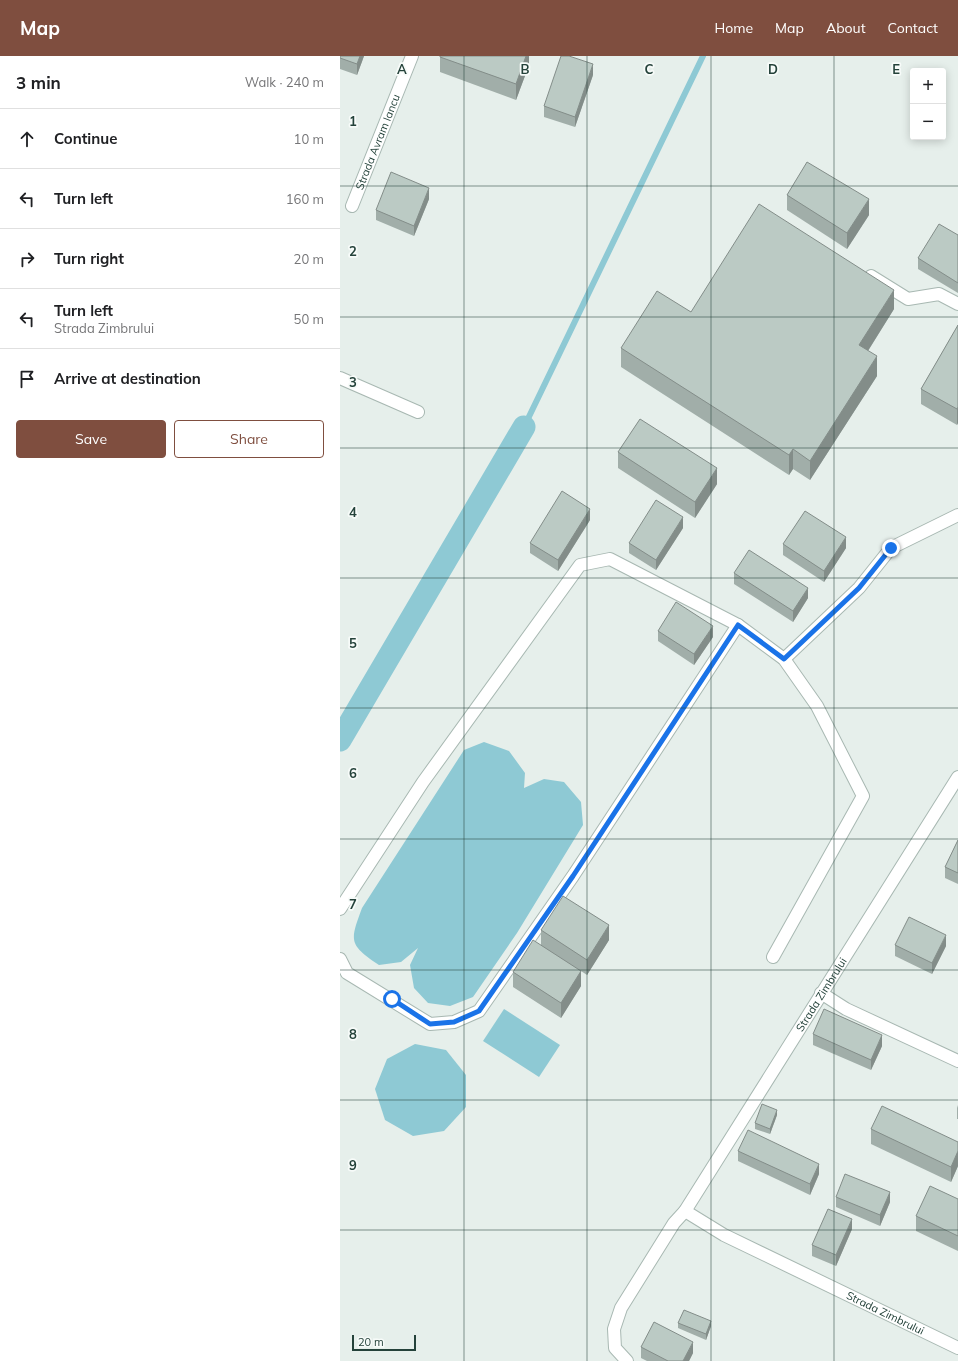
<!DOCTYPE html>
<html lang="en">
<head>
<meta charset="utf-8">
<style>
	:root { --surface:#fff; --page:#f2f2f2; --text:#202124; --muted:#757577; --line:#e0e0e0; --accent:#7f4e3f }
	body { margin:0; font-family:Mulish,sans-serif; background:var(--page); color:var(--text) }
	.controls { position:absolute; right:12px; top:12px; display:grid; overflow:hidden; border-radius:4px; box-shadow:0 2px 10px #0003 }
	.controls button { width:36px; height:36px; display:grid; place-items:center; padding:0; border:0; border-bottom:1px solid var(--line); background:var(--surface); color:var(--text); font:20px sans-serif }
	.scale { position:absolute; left:12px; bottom:10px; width:64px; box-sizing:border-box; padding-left:4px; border:2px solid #24423a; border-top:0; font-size:11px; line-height:14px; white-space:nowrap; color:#24423a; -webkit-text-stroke:3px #f7fbf9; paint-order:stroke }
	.stop { position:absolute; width:12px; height:12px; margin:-9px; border:3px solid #1a73e8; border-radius:50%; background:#fff }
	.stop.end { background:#1a73e8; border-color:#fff; box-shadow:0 1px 4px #0008 }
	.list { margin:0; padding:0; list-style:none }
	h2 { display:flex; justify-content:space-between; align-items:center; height:52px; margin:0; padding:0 16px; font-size:17px }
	h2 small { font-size:13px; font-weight:400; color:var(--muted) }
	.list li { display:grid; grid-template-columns:26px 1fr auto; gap:12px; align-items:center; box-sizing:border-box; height:60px; padding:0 16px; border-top:1px solid var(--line) }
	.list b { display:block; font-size:15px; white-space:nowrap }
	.list p { margin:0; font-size:13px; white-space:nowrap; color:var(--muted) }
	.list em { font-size:13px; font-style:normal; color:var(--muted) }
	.actions { display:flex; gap:8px; padding:12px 16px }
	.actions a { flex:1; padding:9px 0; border:1px solid var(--accent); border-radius:4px; text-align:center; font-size:14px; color:var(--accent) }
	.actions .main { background:var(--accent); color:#fff }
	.icon { flex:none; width:22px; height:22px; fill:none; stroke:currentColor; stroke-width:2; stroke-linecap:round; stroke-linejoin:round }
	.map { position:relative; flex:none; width:618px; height:1305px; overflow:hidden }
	header { display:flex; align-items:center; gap:24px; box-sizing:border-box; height:56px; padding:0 20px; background:var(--accent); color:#fff }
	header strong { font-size:19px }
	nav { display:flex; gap:22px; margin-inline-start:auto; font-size:14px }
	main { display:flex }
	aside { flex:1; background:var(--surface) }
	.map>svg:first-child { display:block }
	.water { fill:#8ec9d4 }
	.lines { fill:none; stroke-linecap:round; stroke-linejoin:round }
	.stream { stroke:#8ec9d4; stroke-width:6 }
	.canal { stroke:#8ec9d4; stroke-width:23 }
	.minor-casing { stroke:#a8b8b2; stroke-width:14 }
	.minor { stroke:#fff; stroke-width:12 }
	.wall { fill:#a1aea9 }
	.shaded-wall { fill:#838d89 }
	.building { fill:#bbcac4; stroke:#838d89 }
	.route { stroke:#1a73e8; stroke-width:5 }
	.grid { fill:none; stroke:#24423a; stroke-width:1; stroke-opacity:0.55 }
	.labels { text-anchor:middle; stroke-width:3.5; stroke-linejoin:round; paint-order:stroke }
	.street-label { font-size:11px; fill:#24423a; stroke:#f7fbf9 }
	.grid-label { font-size:13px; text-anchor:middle; font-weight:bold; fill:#24423a; stroke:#f7fbf9; stroke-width:3.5; stroke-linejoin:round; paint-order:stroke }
</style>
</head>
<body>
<header>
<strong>Map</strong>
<nav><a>Home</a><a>Map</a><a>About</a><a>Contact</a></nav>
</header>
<main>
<aside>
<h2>3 min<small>Walk · 240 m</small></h2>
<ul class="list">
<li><svg class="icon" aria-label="ahead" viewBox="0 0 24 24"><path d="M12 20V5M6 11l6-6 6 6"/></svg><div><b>Continue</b></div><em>10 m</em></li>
<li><svg class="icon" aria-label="left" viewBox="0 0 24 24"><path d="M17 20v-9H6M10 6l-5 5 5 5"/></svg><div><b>Turn left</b></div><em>160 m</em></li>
<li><svg class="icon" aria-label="right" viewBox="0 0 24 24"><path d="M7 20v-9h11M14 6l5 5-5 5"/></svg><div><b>Turn right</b></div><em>20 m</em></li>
<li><svg class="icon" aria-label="left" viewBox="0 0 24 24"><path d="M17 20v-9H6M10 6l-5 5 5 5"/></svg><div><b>Turn left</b><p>Strada Zimbrului</p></div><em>50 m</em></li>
<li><svg class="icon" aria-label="arrive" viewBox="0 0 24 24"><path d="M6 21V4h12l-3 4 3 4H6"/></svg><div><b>Arrive at destination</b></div></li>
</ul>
<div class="actions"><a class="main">Save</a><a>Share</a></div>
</aside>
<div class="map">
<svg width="618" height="1305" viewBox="0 0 618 1305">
	<rect width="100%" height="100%" fill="#e6efeb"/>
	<g class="water">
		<path d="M144 686 169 695 185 717 184 732 204 723 224 726 241 746 243 769 177 877 133 941 110 950 88 947 74 932 70 909 78 892 61 906 39 909C8 888 10 885 22 852L124 694Z"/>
		<polygon points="164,953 220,989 199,1021 143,985"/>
		<polygon points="75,988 106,994 126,1019 126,1051 104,1075 73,1080 45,1064 35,1033 47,1003"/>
	</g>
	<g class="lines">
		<polyline class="stream" points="184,371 363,0"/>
		<polyline class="canal" points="0,684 184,371"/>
		<defs>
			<g id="minor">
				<path id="s1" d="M12 150 72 0"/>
				<polyline points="531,220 568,243 599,238 618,248"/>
				<polyline points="0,322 78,356"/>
				<polyline points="398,569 444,603 477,650 523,740 433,901"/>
				<polyline points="444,603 519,532 551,492 618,459"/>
				<polyline points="0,853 83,726 240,509 270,503 398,569 233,820 139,955 114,966 90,968 7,917 0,903"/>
				<polyline points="481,937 506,953 618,1005"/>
				<path id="s2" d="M345 1155 384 1179 618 1292"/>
				<path id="s3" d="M287 1305 275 1292 274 1273 281 1252 334 1167 345 1155 618 721"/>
			</g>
		</defs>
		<use href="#minor" class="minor-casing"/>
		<use href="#minor" class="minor"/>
	</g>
	<g class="wall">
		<polygon points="0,0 24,0 17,19 0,13"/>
		<polygon points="189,0 189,9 176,44 100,16 100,1"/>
		<polygon points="253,19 235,71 204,61 204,50"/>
		<polygon points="447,139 529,159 507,193 447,154"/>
		<polygon points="89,143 74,180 36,164 36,154"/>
		<polygon points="618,179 618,237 578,213 578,202"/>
		<polygon points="554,253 528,295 537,320 470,424 453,413 449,419 281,311 281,292"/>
		<polygon points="618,269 618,367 617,369 581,348 581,333"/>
		<polygon points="278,396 377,428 355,462 278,412"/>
		<polygon points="250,464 218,515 190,497 190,487"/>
		<polygon points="343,472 316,514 289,497 289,487"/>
		<polygon points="443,488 506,492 484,526 443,499"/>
		<polygon points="394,517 468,542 453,566 394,528"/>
		<polygon points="318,575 373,581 354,609 318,585"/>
		<polygon points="618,784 618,828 605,822 605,811"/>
		<polygon points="201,874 269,884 247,919 241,915 241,930 221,962 173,931 173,916 201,889"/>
		<polygon points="555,889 606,890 592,918 555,900"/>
		<polygon points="473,978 542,990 531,1014 473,989"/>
		<polygon points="618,1049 618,1063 617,1063 617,1052"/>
		<polygon points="437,1059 430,1078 415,1073 415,1067"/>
		<polygon points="531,1073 618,1086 618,1110 611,1126 531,1088"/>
		<polygon points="398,1095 479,1118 470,1139 398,1105"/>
		<polygon points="496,1141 550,1146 540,1170 496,1151"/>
		<polygon points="618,1143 618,1195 576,1175 576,1160"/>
		<polygon points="512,1173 496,1210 472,1200 472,1189"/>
		<polygon points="338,1267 371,1270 366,1284 338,1272"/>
		<polygon points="301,1291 353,1297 349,1305 307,1305 301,1302"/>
	</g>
	<g class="shaded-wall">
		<polygon points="20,0 24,0 17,19 17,8"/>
		<polygon points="186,0 189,0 189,9 176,44 176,28"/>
		<polygon points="253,8 253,19 235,71 235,61"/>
		<polygon points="89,132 89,143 74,180 74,170"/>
		<polygon points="529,143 529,159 507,193 507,177"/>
		<polygon points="554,234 554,253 519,309 519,289"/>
		<polygon points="537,300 537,320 470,424 470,405"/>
		<polygon points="618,351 618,367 617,369 617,353"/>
		<polygon points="453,393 453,413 449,419 449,399"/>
		<polygon points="377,412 377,428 355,462 355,446"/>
		<polygon points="250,453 250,464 218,515 218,504"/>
		<polygon points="343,461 343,472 316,514 316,504"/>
		<polygon points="506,481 506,492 484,526 484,515"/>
		<polygon points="468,532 468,542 453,566 453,555"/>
		<polygon points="373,570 373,581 354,609 354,598"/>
		<polygon points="269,869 269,884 247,919 247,904"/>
		<polygon points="606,879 606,890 592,918 592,907"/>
		<polygon points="241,915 241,930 221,962 221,947"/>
		<polygon points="542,979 542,990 531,1014 531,1004"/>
		<polygon points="437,1054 437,1059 430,1078 430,1073"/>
		<polygon points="618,1095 618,1110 611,1126 611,1111"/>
		<polygon points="479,1108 479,1118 470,1139 470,1128"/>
		<polygon points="550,1136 550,1146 540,1170 540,1159"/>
		<polygon points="512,1163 512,1173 496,1210 496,1199"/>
		<polygon points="371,1265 371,1270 366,1284 366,1278"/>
		<polygon points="353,1286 353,1297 349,1305 343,1305"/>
	</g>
	<g class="building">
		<polygon points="0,0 20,0 17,8 0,2"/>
		<polygon points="100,0 186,0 176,28 100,1"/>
		<polygon points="221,0 229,0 253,8 235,61 204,50"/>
		<polygon points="467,106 529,143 507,177 447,139"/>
		<polygon points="51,116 89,132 74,170 36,154"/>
		<polygon points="419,148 554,234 519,289 537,300 470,405 453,393 449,399 281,292 317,235 351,256"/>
		<polygon points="599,168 618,179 618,227 578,202"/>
		<polygon points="618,269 618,351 617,353 581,333"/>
		<polygon points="300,363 377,412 355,446 278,396"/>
		<polygon points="222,435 250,453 218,504 190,487"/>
		<polygon points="316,444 343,461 316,504 289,487"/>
		<polygon points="465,455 506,481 484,515 443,488"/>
		<polygon points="409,494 468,532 453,555 394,517"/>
		<polygon points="336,546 373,570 354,598 318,575"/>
		<polygon points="618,784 618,817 605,811"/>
		<polygon points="223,840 269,869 247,904 201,874"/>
		<polygon points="569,861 606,879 592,907 555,889"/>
		<polygon points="193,884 241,915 221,947 173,916"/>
		<polygon points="484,953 542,979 531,1004 473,978"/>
		<polygon points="422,1048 437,1054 430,1073 415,1067"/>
		<polygon points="542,1050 618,1086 618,1095 611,1111 531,1073"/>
		<polygon points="408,1074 479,1108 470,1128 398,1095"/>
		<polygon points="505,1118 550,1136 540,1159 496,1141"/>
		<polygon points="590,1130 618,1143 618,1180 576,1160"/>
		<polygon points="488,1153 512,1163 496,1199 472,1189"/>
		<polygon points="344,1254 371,1265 366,1278 338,1267"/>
		<polygon points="314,1266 353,1286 343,1305 328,1305 301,1291"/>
	</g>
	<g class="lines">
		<polyline class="route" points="52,943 90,968 114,966 139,955 233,820 398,569 444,603 519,532 551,492"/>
	</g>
	<path class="grid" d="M124 0V1305M247 0V1305M371 0V1305M494 0V1305M0 130H618M0 261H618M0 392H618M0 522H618M0 652H618M0 783H618M0 914H618M0 1044H618M0 1174H618"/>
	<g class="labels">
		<g class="street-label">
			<text dy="4" stroke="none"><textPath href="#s1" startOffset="69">Strada Avram Iancu</textPath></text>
			<text dy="4" stroke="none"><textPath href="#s3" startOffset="431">Strada Zimbrului</textPath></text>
			<text dy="4" stroke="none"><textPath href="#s2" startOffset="225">Strada Zimbrului</textPath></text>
		</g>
	</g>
	<g class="grid-label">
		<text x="62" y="18">A</text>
		<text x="185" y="18">B</text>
		<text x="309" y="18">C</text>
		<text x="433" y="18">D</text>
		<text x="556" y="18">E</text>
		<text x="13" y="70">1</text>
		<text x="13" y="200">2</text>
		<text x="13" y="331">3</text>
		<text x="13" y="461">4</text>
		<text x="13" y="592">5</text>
		<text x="13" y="722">6</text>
		<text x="13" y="853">7</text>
		<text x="13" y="983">8</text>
		<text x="13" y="1114">9</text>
	</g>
</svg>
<div class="controls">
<button>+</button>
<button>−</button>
</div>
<div class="scale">20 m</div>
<div class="stop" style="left:52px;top:943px"></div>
<div class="stop end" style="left:551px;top:492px"></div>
</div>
</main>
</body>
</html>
